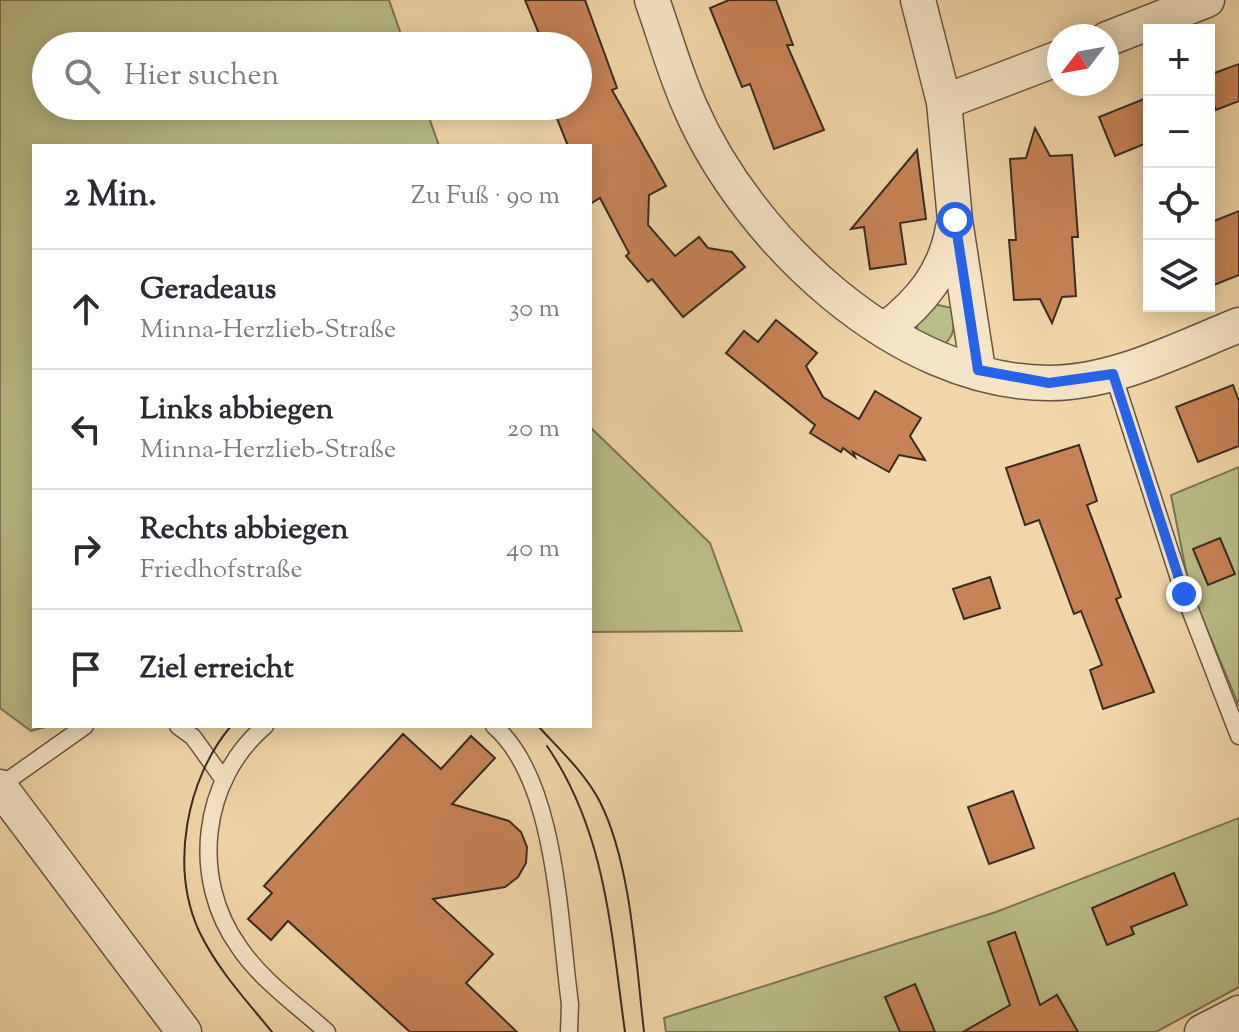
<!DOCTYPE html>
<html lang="de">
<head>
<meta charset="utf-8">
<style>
	:root { --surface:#fff; --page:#f2f2f3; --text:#2b2b33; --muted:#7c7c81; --line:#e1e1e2 }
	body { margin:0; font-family:"Sorts Mill Goudy",serif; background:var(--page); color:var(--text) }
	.controls { position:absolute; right:24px; top:24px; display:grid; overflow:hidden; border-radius:0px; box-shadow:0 4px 20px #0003 }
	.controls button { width:72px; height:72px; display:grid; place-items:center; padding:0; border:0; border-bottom:2px solid var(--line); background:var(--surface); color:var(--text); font:40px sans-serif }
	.compass { position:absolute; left:1047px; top:24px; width:72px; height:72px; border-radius:50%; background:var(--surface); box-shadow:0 4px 20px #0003; rotate:239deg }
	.stop { position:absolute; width:24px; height:24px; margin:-18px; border:6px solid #2563eb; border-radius:50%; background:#fff }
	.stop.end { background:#2563eb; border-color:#fff; box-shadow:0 2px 8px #0008 }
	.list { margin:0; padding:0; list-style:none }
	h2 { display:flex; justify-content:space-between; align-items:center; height:104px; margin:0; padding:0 32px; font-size:34px }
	h2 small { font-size:26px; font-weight:400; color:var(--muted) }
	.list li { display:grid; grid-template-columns:52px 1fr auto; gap:24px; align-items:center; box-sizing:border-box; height:120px; padding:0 32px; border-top:2px solid var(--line) }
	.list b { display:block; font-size:30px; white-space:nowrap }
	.list p { margin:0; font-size:26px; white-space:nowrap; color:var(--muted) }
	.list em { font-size:26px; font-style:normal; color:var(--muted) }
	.icon { flex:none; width:44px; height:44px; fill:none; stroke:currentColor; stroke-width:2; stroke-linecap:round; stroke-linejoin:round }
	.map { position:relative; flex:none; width:1239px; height:1032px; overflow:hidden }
	.search { position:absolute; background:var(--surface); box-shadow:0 4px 20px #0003; left:32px; top:32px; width:560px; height:88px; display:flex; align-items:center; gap:20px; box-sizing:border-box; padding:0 28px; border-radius:44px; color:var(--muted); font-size:30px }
	.panel { position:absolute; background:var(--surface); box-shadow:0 4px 20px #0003; left:32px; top:144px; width:560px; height:584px; border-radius:0px }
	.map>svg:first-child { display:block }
	.green { fill:#babd87; stroke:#7a7455; stroke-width:2 }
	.building { fill:#c78255; stroke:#392c23; stroke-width:2 }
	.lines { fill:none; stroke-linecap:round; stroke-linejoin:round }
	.service-casing { stroke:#675644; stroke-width:19 }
	.minor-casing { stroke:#675644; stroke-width:37 }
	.service { stroke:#f5e4c6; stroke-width:16 }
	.minor { stroke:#f5e4c6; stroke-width:34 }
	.tram { stroke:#392c23; stroke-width:2 }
	.route { stroke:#2563eb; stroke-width:10 }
</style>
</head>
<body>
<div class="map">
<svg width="1239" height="1032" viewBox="0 0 1239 1032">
	<rect width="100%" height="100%" fill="#f0d6a8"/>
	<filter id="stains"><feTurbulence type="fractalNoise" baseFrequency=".0025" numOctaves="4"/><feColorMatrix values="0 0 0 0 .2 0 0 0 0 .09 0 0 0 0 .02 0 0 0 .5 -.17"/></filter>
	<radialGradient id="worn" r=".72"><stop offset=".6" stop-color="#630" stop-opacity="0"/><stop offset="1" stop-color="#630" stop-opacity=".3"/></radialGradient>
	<g class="green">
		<polygon points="0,0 389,0 405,46 46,46 46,106 425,106 439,146 34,146 34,726 49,726 31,731 0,708"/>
		<path d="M929 303 952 308C955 325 956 339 939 347L917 330V323Z"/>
		<polygon points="590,427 710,543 742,631 590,632"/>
		<polygon points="1239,467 1239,706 1189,586 1171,495"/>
		<polygon points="1239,818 1239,987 1156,1032 666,1032 664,1018 996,912"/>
	</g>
	<g class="building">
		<polygon points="525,0 585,0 617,88 612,90 666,186 649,195 648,225 675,256 699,237 708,248 732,252 745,267 683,317 652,279 648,282 626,256 629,253 600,198 590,204 590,146 568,146 552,106 578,106 578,46 544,46"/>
		<polygon points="729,0 776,0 793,45 787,45 824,130 774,149 750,84 742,87 710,8"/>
		<polygon points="1239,64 1239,101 1216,110 1209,93 1209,75"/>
		<polygon points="1149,97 1149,142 1115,156 1099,117"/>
		<polygon points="1035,128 1050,156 1072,155 1078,237 1072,237 1076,296 1062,297 1052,323 1040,299 1014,300 1009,240 1016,240 1010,159 1026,158"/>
		<polygon points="917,150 926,219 900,223 906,264 870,269 864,227 851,229"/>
		<polygon points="1239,211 1239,275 1209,287 1209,223"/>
		<polygon points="776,320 817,353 806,366 823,397 859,419 875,391 921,418 910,436 925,460 899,455 889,472 853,452 855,457 843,448 841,452 810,433 815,425 726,353 744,331 758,342"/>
		<polygon points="1233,385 1239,401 1239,446 1198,462 1176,407"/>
		<polygon points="1079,445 1097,501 1087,505 1121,597 1116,599 1154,692 1103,709 1090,670 1102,665 1081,611 1074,614 1039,520 1025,525 1006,468"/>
		<polygon points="1220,538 1235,574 1208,585 1193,549"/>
		<polygon points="990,577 1000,608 964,619 953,589"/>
		<polygon points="403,734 441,769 471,736 495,758 452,804 509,821 521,832 527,847 526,863 518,877 505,887 433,899 493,954 466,983 517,1032 410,1032 288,921 271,940 248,919 272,893 264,886"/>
		<polygon points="1013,791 1034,848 989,864 968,807"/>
		<polygon points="1174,873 1187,905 1131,927 1134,934 1107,945 1092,908"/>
		<polygon points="1015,932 1040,1005 1057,995 1078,1032 963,1032 1010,1005 988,942"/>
		<polygon points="915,984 935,1032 900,1032 885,997"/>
	</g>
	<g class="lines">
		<defs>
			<g id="service">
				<polyline points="1113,374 1184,594 1239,736"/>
				<polyline points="178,726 193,737 224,780"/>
				<path d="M265 726C201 780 190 879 239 947 261 980 297 1005 327 1032"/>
				<path d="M494 726C557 780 559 924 570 1004L569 1032"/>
				<polyline points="0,786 85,726"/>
			</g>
			<g id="minor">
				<path d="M652 0C665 36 675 74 691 109 748 239 898 383 1049 383 1115 383 1179 349 1239 325"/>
				<polyline points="918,0 944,102 955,220 978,370"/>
				<polyline points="1107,39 1207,0"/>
				<polyline points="944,102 1059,58"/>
				<path d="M886 329C921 302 945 273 953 228"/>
				<polyline points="0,787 184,1032"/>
				<polyline points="1202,1032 1239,1013"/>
			</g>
		</defs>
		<use href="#service" class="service-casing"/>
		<use href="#minor" class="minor-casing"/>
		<use href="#service" class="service"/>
		<use href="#minor" class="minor"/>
		<g class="tram">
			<path d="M231 726C186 779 170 867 199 931 217 969 246 1000 272 1032"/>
			<path d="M538 726C560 750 585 773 600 802 631 863 636 963 644 1032"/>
			<path d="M547 746C606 832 611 932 625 1032"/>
		</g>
	</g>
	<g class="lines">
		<polyline class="route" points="955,220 978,370 1049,383 1113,374 1184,594"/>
	</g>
	<rect width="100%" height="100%" filter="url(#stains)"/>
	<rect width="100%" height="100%" fill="url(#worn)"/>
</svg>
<div class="controls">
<button>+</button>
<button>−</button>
<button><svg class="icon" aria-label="locate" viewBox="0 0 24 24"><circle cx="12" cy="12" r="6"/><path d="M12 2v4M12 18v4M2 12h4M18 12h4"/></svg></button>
<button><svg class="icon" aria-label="layers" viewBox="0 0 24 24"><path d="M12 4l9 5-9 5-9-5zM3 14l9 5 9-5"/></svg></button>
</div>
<svg class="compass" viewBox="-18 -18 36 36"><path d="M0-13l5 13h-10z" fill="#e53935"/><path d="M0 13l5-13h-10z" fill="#7c7c81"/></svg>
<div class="stop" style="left:955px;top:220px"></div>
<div class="stop end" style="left:1184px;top:594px"></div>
<div class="search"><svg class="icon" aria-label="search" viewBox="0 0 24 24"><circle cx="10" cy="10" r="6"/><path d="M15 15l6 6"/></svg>Hier suchen</div>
<section class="panel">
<h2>2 Min.<small>Zu Fuß · 90 m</small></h2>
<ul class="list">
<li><svg class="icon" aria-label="ahead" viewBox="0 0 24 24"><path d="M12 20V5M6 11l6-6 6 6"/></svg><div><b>Geradeaus</b><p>Minna-Herzlieb-Straße</p></div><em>30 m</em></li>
<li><svg class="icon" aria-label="left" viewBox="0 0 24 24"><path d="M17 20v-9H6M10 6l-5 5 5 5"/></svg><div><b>Links abbiegen</b><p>Minna-Herzlieb-Straße</p></div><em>20 m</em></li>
<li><svg class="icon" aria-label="right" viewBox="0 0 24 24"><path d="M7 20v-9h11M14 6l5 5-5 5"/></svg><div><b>Rechts abbiegen</b><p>Friedhofstraße</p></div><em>40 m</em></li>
<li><svg class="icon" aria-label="arrive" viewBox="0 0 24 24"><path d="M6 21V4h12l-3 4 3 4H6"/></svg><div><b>Ziel erreicht</b></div></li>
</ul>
</section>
</div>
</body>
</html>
